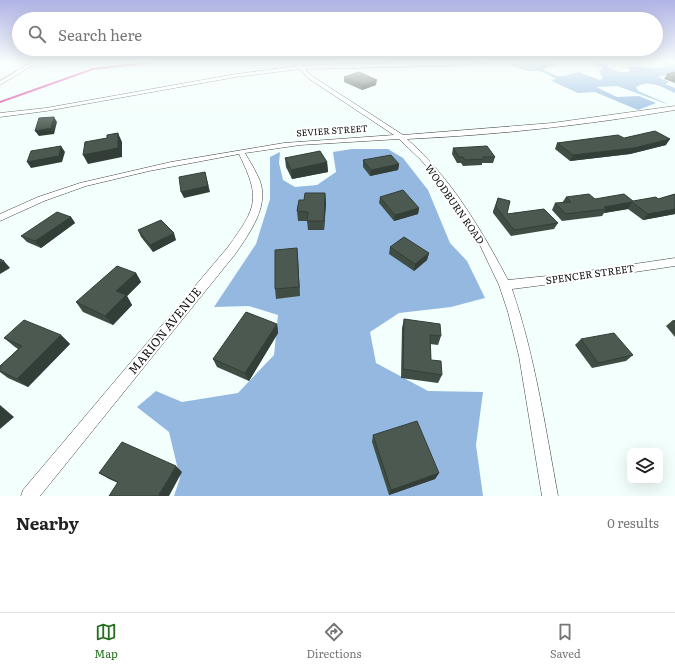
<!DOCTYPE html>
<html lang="en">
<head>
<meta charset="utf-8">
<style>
	:root { --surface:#fff; --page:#f6f6f6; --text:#222; --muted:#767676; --line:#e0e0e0; --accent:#236f1e }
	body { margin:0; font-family:Literata,serif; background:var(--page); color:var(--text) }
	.controls { position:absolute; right:12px; bottom:12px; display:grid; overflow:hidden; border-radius:8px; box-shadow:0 4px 16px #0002 }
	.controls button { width:36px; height:36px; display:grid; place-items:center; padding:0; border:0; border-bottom:1px solid var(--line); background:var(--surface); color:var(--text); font:20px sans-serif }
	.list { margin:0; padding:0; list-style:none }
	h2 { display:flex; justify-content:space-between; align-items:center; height:52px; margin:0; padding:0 16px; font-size:17px }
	h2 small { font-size:13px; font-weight:400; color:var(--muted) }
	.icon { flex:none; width:22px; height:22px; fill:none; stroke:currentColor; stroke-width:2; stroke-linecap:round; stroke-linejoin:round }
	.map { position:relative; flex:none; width:675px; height:496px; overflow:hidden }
	.search { position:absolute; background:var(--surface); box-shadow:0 4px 16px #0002; left:12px; right:12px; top:12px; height:44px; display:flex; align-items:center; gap:10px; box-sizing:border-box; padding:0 14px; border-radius:22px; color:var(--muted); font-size:15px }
	.sheet { height:116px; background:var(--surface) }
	nav { display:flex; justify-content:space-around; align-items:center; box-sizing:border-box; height:56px; border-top:1px solid var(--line); background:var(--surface); font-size:11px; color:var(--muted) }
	nav a { display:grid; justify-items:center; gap:2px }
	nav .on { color:var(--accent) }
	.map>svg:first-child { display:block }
	.forest { fill:#95b8e0 }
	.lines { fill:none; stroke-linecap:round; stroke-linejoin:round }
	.stream { stroke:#da3298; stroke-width:2 }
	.street-casing { stroke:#434343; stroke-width:1 }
	.secondary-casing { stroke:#323232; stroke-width:1 }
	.street { fill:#fff; fill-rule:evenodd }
	.secondary { fill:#adfff5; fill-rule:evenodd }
	.wall { fill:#404d45 }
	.shaded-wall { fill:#343e38 }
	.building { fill:#4b5950; stroke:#343e38 }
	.labels { text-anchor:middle; stroke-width:4; stroke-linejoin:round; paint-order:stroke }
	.far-street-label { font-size:9px; fill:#101010; stroke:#fff }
	.street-label { font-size:10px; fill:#101010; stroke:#fff }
	.near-street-label { font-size:12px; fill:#101010; stroke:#fff }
</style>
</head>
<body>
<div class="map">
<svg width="675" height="496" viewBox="0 0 675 496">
	<rect width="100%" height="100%" fill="#f2fffc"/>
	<g class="forest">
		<path d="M519 62H556L558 63 557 65 543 69 557 76H563L579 72 600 80 603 78 599 71 602 69V67L588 63 568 62H603C609 70 618 73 628 72L631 70 626 68 630 66 649 68 665 67 660 62H675V78L667 75 658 77 669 82 665 84 675 88V93C663 87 648 79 636 87L638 91 668 104 664 103 617 86 596 87 617 97 639 96 656 103 638 110 595 92 578 93 554 82 551 80 556 79 540 71H527L511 65Z"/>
		<polygon points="352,149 388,149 403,158 428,190 450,243 467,261 485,298 451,307 399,313 370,332 376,363 428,391 483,392 476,445 483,496 174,496 180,478 169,432 137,407 156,391 182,402 238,393 274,355 278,315 249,306 214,307 256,244 270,199 270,157 280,152 279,163 283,180 295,187 317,185 336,172 333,152"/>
	</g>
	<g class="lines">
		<polyline class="stream" points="0,102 93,69 154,62"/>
		<defs>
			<g id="street">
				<polygon points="32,62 38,62 0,85 0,81"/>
				<path d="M294 62H299L302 66 337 64 498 62 443 66 305 69 312 76 403 135 552 123 675 106V110C587 125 497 135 407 139 451 178 481 229 508 280L567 274 675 258V266L567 282 512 289C535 356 545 426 558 496H542L519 356 508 312 499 285 478 241 434 175 420 159 399 139 300 145 245 153C250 162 256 171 260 181 269 207 250 232 236 253L40 496H21L23 490 228 247C257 207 261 199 239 154L149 171 86 186 44 201 0 221V214L38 197 80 183 171 162 284 143 394 135 308 78 300 69 236 77 46 111 0 117V113L46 108 236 74 297 66Z"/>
			</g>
			<polygon id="secondary" points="0,62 7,62 0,65"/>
		</defs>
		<use href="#street" class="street-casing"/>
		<use href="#secondary" class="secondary-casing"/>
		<use href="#street" class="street"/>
		<use href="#secondary" class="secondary"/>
	</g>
	<g class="wall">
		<polygon points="675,72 675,83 664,79 667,74"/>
		<polygon points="344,77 376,85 362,90 344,82"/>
		<polygon points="624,138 666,145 630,154 570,161 555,149 557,143"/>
		<polygon points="453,148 495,157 493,163 482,163 482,165 463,166 461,163 457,163 452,154"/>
		<polygon points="285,158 327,162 328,172 292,179 286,167"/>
		<polygon points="363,160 399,164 398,170 370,176 363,167"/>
		<polygon points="325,193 326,203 324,230 308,230 307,221 298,221 297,211 304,200"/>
		<polygon points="675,194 675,214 643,220 628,209 604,213 602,216 562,221 552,210 555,203 562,203 566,197 595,199 633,201 658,199"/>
		<polygon points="380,197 419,208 418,214 394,221 379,203"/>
		<polygon points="498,198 507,214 558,223 554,229 511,236 493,213 493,211"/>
		<polygon points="71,217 75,223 41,248 27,242 21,236"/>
		<polygon points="138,230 176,240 153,252 141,237"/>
		<polygon points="390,247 429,253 427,260 414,271 389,254"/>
		<polygon points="297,248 300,296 276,299 275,289"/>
		<polygon points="136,273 141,282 127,296 132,305 113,325 83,312 76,302"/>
		<polygon points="404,319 441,336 438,345 430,344 431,360 442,375 438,383 401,378 402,328"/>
		<polygon points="673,320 675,320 675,337 666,326"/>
		<polygon points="277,324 278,333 249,381 217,367 213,359"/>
		<polygon points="61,335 70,344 28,387 8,378 0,372 0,366 18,349 15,347 4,338"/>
		<polygon points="581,339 633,355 626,361 592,368 575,345"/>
		<polygon points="373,435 439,473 435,479 389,495 372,442"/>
		<polygon points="182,472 118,483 109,479 99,473"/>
	</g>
	<g class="shaded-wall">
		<polygon points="377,80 376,85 362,90 362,85"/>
		<polygon points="54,117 57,122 54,134 39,136 35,131"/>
		<polygon points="118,133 122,142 122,157 88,164 83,155"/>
		<polygon points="670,139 666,145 630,154 570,161 573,155"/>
		<polygon points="61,146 65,152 62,162 31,168 27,162"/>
		<polygon points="327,162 328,172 292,179 291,170"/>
		<polygon points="399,164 398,170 370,176 371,170"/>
		<polygon points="205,172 210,192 184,198 181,192"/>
		<polygon points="325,193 326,203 324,230 324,221"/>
		<polygon points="632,202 628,209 604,213 606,209 604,207"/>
		<polygon points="419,208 418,214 394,221 395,215"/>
		<polygon points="675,209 675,214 643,220 648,214"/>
		<polygon points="71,217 75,223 41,248 35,241"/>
		<polygon points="174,233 176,240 153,252 150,245"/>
		<polygon points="297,248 298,257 300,296 299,287"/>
		<polygon points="429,253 427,260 414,271 415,264"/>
		<polygon points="4,261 10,268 0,274 0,263"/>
		<polygon points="136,273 141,282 127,296 132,305 113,325 105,316 116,291"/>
		<polygon points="277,324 278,333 249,381 245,373"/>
		<polygon points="61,335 70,344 28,387 17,379"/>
		<polygon points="0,405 14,417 0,429"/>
		<polygon points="176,466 182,472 169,496 158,496"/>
		<polygon points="439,473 435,479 389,495 391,490"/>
	</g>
	<g class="building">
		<polygon points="359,72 377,80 362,85 344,77"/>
		<polygon points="675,72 675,77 667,74"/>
		<polygon points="54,117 51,128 35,131 39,118"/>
		<polygon points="655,131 670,139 634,148 573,155 557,143 618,135 624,138"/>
		<polygon points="118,133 118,148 83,155 85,142 107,138 107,135"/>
		<polygon points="61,146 59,156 27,162 31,151"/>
		<polygon points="487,146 495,157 483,157 484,159 465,160 463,157 459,157 453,148"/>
		<polygon points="320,151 327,162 291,170 285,158"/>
		<polygon points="391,155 399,164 371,170 363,160"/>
		<polygon points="205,172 208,186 181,192 179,177"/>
		<polygon points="403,190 419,208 395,215 380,197"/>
		<polygon points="305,193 325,193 324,221 307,221 308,212 297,211 299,200 304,200"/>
		<polygon points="589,194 595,199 624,194 633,201 656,197 658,199 675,194 675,209 648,214 632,202 604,207 606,209 566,214 555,203 571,202 566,197"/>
		<polygon points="498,198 510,201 507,214 544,209 558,223 514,230 496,207 496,205"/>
		<polygon points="57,212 71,217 35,241 21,236"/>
		<polygon points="161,220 174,233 150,245 138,230"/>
		<polygon points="404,237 429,253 415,264 390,247"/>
		<polygon points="297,248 299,287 275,289 275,250"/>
		<polygon points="0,259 4,261 0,263"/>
		<polygon points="117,266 136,273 116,291 126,295 105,316 76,302"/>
		<polygon points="246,312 277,324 245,373 213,359"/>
		<polygon points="404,319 440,324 441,336 430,335 431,360 441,361 442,375 403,369"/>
		<polygon points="24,320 61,335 17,379 0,371 0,366 22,346 4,338"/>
		<polygon points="614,333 633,355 598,363 581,339"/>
		<polygon points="417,421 439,473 391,490 373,435"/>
		<polygon points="122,442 176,466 158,496 109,496 118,482 99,473"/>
	</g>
	<linearGradient id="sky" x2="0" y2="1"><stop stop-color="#b0b3e5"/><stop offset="0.47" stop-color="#f9fffe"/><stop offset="1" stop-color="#f9fffe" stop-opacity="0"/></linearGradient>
	<rect width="675" height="132" fill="url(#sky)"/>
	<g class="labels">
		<g class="far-street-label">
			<text transform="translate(332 131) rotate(-4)" y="3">SEVIER STREET</text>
		</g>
		<g class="street-label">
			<text transform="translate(455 204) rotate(55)" y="4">WOODBURN ROAD</text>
			<text transform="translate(590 274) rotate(-8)" y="4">SPENCER STREET</text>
		</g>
		<g class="near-street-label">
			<text transform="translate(165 331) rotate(-51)" y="4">MARION AVENUE</text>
		</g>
	</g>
</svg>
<div class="controls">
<button><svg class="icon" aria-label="layers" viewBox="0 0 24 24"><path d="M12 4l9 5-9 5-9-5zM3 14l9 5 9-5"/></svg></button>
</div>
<div class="search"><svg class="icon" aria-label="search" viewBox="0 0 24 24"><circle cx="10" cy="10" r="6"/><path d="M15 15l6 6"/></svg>Search here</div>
</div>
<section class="sheet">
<h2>Nearby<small>0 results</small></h2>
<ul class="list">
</ul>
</section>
<nav>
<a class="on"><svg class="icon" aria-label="map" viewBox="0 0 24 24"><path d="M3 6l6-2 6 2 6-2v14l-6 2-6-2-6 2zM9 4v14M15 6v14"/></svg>Map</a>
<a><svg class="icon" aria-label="directions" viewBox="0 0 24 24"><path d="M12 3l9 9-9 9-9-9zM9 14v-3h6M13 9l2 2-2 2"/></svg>Directions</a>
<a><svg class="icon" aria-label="saved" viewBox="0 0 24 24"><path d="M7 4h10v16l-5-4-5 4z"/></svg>Saved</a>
</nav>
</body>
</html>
